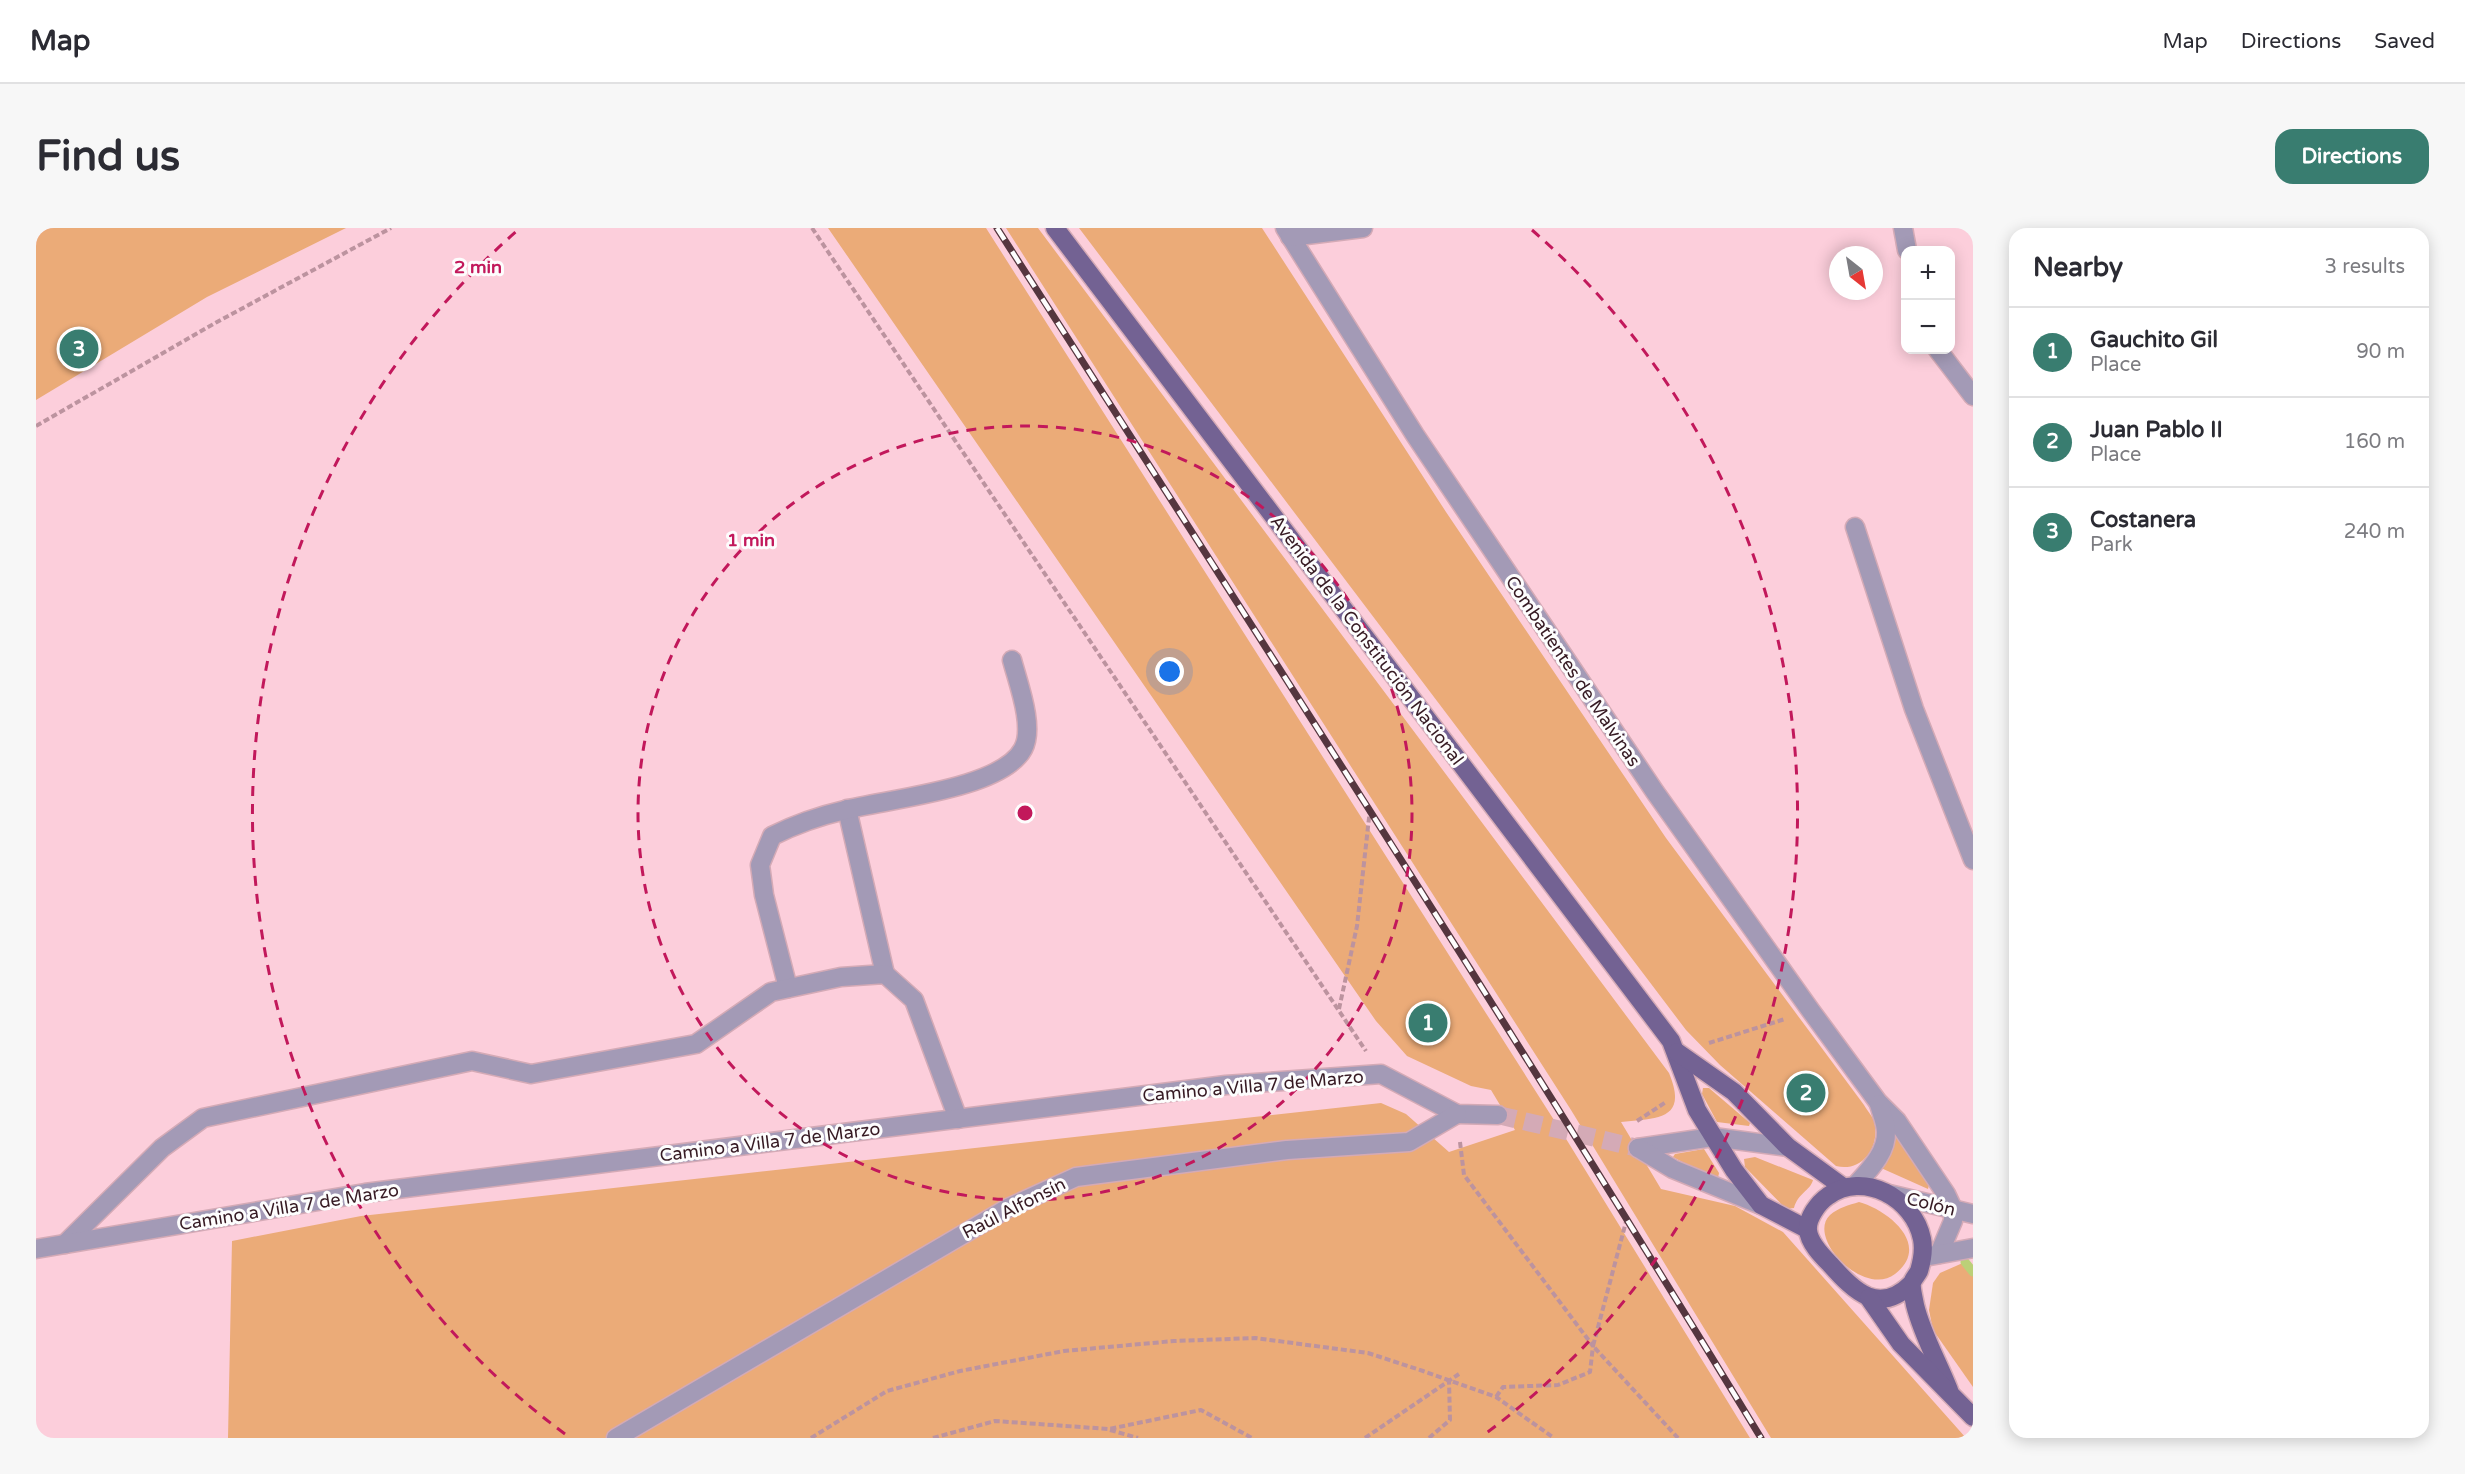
<!DOCTYPE html>
<html lang="en">
<head>
<meta charset="utf-8">
<style>
	:root { --surface:#fff; --page:#f7f7f7; --text:#2b2b33; --muted:#7c7c81; --line:#e1e1e2; --accent:#397d70 }
	body { margin:0; font-family:"Varela Round",sans-serif; background:var(--page); color:var(--text) }
	.controls { position:absolute; right:18px; top:18px; display:grid; overflow:hidden; border-radius:12px; box-shadow:0 3px 15px #0003 }
	.controls button { width:54px; height:54px; display:grid; place-items:center; padding:0; border:0; border-bottom:2px solid var(--line); background:var(--surface); color:var(--text); font:30px sans-serif }
	.compass { position:absolute; left:1793px; top:18px; width:54px; height:54px; border-radius:50%; background:var(--surface); box-shadow:0 3px 15px #0003; rotate:149deg }
	.you { position:absolute; left:1134px; top:444px; width:21px; height:21px; margin:-15px; border:4px solid #fff; border-radius:50%; background:#1a73e8; box-shadow:0 0 0 9px #1a73e833 }
	.badge { display:grid; place-items:center; width:39px; height:39px; border-radius:50%; background:var(--accent); color:#fff; font-size:20px; font-weight:700 }
	.pin { position:absolute; translate:-50% -50%; border:3px solid #fff; box-shadow:0 2px 6px #0006 }
	.list { margin:0; padding:0; list-style:none }
	h2 { display:flex; justify-content:space-between; align-items:center; height:78px; margin:0; padding:0 24px; font-size:26px }
	h2 small { font-size:20px; font-weight:400; color:var(--muted) }
	.list li { display:grid; grid-template-columns:39px 1fr auto; gap:18px; align-items:center; box-sizing:border-box; height:90px; padding:0 24px; border-top:2px solid var(--line) }
	.list b { display:block; font-size:22px; white-space:nowrap }
	.list p { margin:0; font-size:20px; white-space:nowrap; color:var(--muted) }
	.list em { font-size:20px; font-style:normal; color:var(--muted) }
	.map { position:relative; flex:none; width:1937px; height:1210px; overflow:hidden; border-radius:18px }
	header { display:flex; align-items:center; gap:36px; box-sizing:border-box; height:84px; padding:0 30px; background:var(--surface); border-bottom:2px solid var(--line) }
	header strong { font-size:28px }
	nav { display:flex; gap:33px; margin-inline-start:auto; font-size:21px }
	.intro { display:flex; align-items:center; justify-content:space-between; box-sizing:border-box; height:144px; padding:0 36px }
	h1 { margin:0; font-size:42px }
	.button { padding:15px 27px; border-radius:18px; background:var(--accent); color:#fff; font-size:21px; font-weight:700 }
	main { display:flex; gap:36px; padding:0 36px }
	aside { flex:1; background:var(--surface); border-radius:18px; box-shadow:0 3px 15px #0003 }
	.map>svg:first-child { display:block }
	.green { fill:#ebab78 }
	.lines { fill:none; stroke-linecap:round; stroke-linejoin:round }
	.stream { stroke:#bbd078; stroke-width:9 }
	.minor-tunnel { stroke:#d4aab6; stroke-width:18; stroke-dasharray:18 9; stroke-linecap:butt }
	.minor-casing { stroke:#d4aab6; stroke-width:21 }
	.major-casing { stroke:#d4aab6; stroke-width:21 }
	.path { stroke:#bc939f; stroke-width:4; stroke-dasharray:6 3; stroke-linecap:butt }
	.minor { stroke:#a39ab6; stroke-width:18 }
	.major { stroke:#736293; stroke-width:18 }
	.rail-casing { stroke:#55363f; stroke-width:7 }
	.rail { stroke:#fdfdfd; stroke-width:4.5; stroke-dasharray:14; stroke-linecap:butt }
	.ring { fill:none; stroke:#c2185b; stroke-width:3; stroke-dasharray:10 8 }
	.labels { text-anchor:middle; stroke-width:6; stroke-linejoin:round; paint-order:stroke }
	.street-label { font-size:18px; fill:#361a23; stroke:#fdfdfd }
	.centre { fill:#c2185b; stroke:#fdfdfd; stroke-width:3 }
	.ring-label { font-size:18px; text-anchor:middle; font-weight:bold; fill:#c2185b; stroke:#fdfdfd; stroke-width:6; stroke-linejoin:round; paint-order:stroke }
</style>
</head>
<body>
<header>
<strong>Map</strong>
<nav><a>Map</a><a>Directions</a><a>Saved</a></nav>
</header>
<div class="intro"><h1>Find us</h1><a class="button">Directions</a></div>
<main>
<div class="map">
<svg width="1937" height="1210" viewBox="0 0 1937 1210">
	<rect width="100%" height="100%" fill="#fccedb"/>
	<g class="green">
		<polygon points="8,0 310,0 171,69 0,172 0,6"/>
		<polygon points="792,0 950,0 1532,914 1714,1210 192,1210 196,1013 325,988 1345,875 1370,886 1413,924 1479,902 1455,862 1435,858 1371,828 1340,793"/>
		<path d="M970 0H1002L1633 845C1653 893 1620 890 1585 894L1625 961 1699 978 1747 1004 1930 1210H1735L1535 882Z"/>
		<path d="M1043 0H1226L1410 284 1630 610 1828 877C1831 882 1836 888 1838 893 1845 918 1826 945 1800 938L1684 837 1650 802Z"/>
		<polygon points="1667,860 1673,860 1714,895 1713,898 1681,894 1666,866"/>
		<polygon points="1859,905 1893,957 1892,961 1845,940 1853,929"/>
		<polygon points="1668,921 1683,945 1682,950 1676,950 1637,929 1639,926"/>
		<path d="M1719 929 1777 952C1774 963 1762 965 1758 980L1750 981 1709 939 1708 931Z"/>
		<path d="M1823 974C1852 982 1896 1017 1859 1046 1828 1070 1770 1010 1794 987 1802 980 1813 977 1823 974Z"/>
		<polygon points="1929,1034 1937,1044 1937,1159 1897,1102 1893,1082 1897,1055 1904,1045"/>
	</g>
	<g class="lines">
		<polyline class="stream" points="1929,1034 1937,1044"/>
		<polyline class="minor-tunnel" points="1462,887 1602,920"/>
		<defs>
			<g id="minor">
				<polyline points="1249,0 1379,207 1619,564 1775,783 1842,874 1861,893 1910,966 1917,981 1917,993 1903,1026"/>
				<polyline points="1867,0 1871,22"/>
				<polyline points="1254,9 1327,0"/>
				<polyline points="1902,122 1937,168"/>
				<polyline points="1819,299 1878,481 1937,632"/>
				<polyline points="811,581 849,746"/>
				<path d="M752 760 728 667 724 637 736 608C760 596 783 588 809 582 851 571 966 561 987 521 999 499 982 455 976 432"/>
				<polyline points="1602,920 1677,909 1752,919"/>
				<polyline points="1602,920 1637,941 1725,977"/>
				<path d="M1819 958C1832 943 1851 925 1850 904 1850 895 1845 884 1843 876"/>
				<polyline points="1853,966 1937,986"/>
				<polyline points="29,1016 126,920 167,890 436,833 495,846 660,816 735,764 805,749 849,746 878,772 922,891"/>
				<polyline points="0,1021 329,965 1190,857 1345,846 1421,886 1462,887"/>
				<polyline points="1894,1028 1937,1020"/>
				<polyline points="580,1210 972,980 1040,949 1251,922 1373,914 1421,886"/>
			</g>
			<g id="major">
				<polyline points="1019,0 1635,813 1661,882 1698,942 1725,977 1771,1001"/>
				<polyline points="1641,824 1698,864 1752,919 1807,959"/>
				<path d="M1876 1055C1843 1088 1819 1064 1794 1036 1786 1028 1773 1015 1772 1002 1771 990 1782 975 1792 968 1827 942 1878 970 1886 1011 1888 1021 1886 1033 1883 1043 1881 1047 1877 1051 1876 1055 1875 1060 1878 1071 1879 1077 1886 1106 1902 1134 1913 1162"/>
				<polyline points="1833,1070 1865,1116 1937,1189"/>
			</g>
		</defs>
		<use href="#minor" class="minor-casing"/>
		<use href="#major" class="major-casing"/>
		<g class="path">
			<polyline points="776,0 1330,823"/>
			<polyline points="0,198 181,94 355,0"/>
			<polyline points="1303,781 1321,698 1334,581"/>
			<polyline points="1673,815 1749,791"/>
			<polyline points="1601,893 1630,874"/>
			<polyline points="1424,914 1428,947 1557,1118 1554,1144 1522,1157 1467,1159 1460,1169"/>
			<polyline points="1591,990 1557,1118 1642,1210"/>
			<polyline points="1074,1202 1102,1210"/>
			<polyline points="775,1210 851,1163 924,1143 1028,1123 1138,1113 1219,1110 1332,1125 1387,1143 1460,1169 1518,1210"/>
			<polyline points="897,1210 959,1193 1073,1201 1165,1182 1216,1210"/>
			<polyline points="1329,1210 1423,1146"/>
			<polyline points="1393,1210 1414,1192 1413,1152"/>
		</g>
		<use href="#minor" class="minor"/>
		<use href="#major" class="major"/>
		<defs>
			<path id="rail" d="M961 0C1218 401 1477 802 1725 1210"/>
		</defs>
		<use href="#rail" class="rail-casing"/>
		<use href="#rail" class="rail"/>
	</g>
	<g class="ring">
		<circle cx="989" cy="585" r="387"/>
		<path d="M529 1206A773 773 0 0 1 482 2M1496 2A773 773 0 0 1 1449 1206"/>
	</g>
	<g class="labels">
		<g class="street-label">
			<text transform="translate(1331 412) rotate(53)" y="6">Avenida de la Constitución Nacional</text>
			<text transform="translate(1537 443) rotate(56)" y="6">Combatientes de Malvinas</text>
			<text transform="translate(1217 858) rotate(-5)" y="6">Camino a Villa 7 de Marzo</text>
			<text transform="translate(734 914) rotate(-7)" y="6">Camino a Villa 7 de Marzo</text>
			<text transform="translate(1895 976) rotate(14)" y="6">Colón</text>
			<text transform="translate(253 979) rotate(-9)" y="6">Camino a Villa 7 de Marzo</text>
			<text transform="translate(978 980) rotate(-27)" y="6">Raúl Alfonsín</text>
		</g>
	</g>
	<circle cx="989" cy="585" r="9" class="centre"/>
	<g class="ring-label">
		<text x="442" y="45">2 min</text>
		<text x="715" y="318">1 min</text>
	</g>
</svg>
<div class="controls">
<button>+</button>
<button>−</button>
</div>
<svg class="compass" viewBox="-18 -18 36 36"><path d="M0-13l5 13h-10z" fill="#e53935"/><path d="M0 13l5-13h-10z" fill="#7c7c81"/></svg>
<div class="you"></div>
<div class="pin badge" style="left:1392px;top:795px">1</div>
<div class="pin badge" style="left:1770px;top:865px">2</div>
<div class="pin badge" style="left:43px;top:121px">3</div>
</div>
<aside>
<h2>Nearby<small>3 results</small></h2>
<ul class="list">
<li><span class="badge">1</span><div><b>Gauchito Gil</b><p>Place</p></div><em>90 m</em></li>
<li><span class="badge">2</span><div><b>Juan Pablo II</b><p>Place</p></div><em>160 m</em></li>
<li><span class="badge">3</span><div><b>Costanera</b><p>Park</p></div><em>240 m</em></li>
</ul>
</aside>
</main>
</body>
</html>
